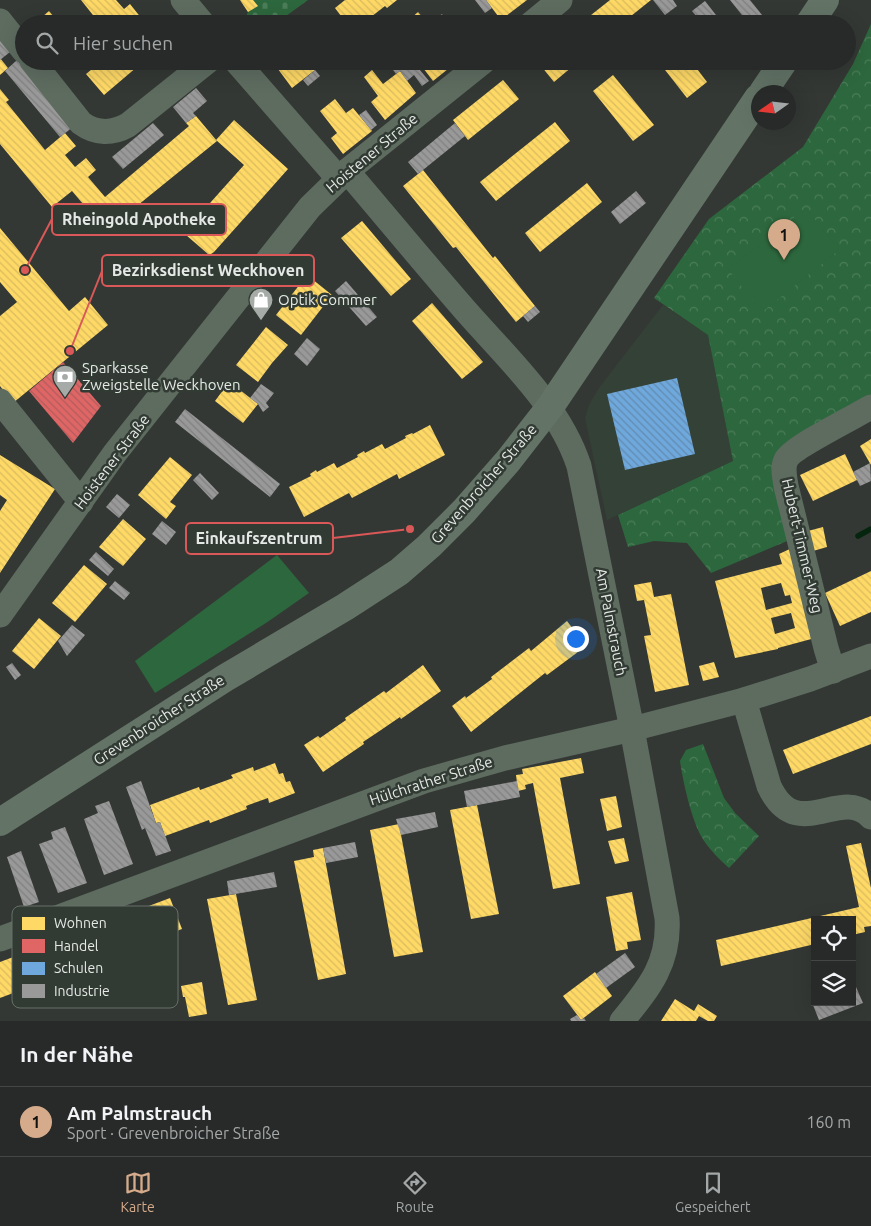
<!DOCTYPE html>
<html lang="de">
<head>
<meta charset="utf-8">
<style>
	:root { --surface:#272a28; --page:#333634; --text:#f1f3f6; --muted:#a4a7a8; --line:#434645; --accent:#d6ab8b }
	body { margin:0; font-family:Ubuntu,sans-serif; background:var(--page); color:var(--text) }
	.controls { position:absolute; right:15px; bottom:15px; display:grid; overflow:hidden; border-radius:0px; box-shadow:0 5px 20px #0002 }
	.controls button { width:45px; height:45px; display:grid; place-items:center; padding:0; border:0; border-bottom:1px solid var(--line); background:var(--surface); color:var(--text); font:25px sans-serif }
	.compass { position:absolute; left:751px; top:85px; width:45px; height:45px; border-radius:50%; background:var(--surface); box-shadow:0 5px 20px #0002; rotate:256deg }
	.you { position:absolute; left:575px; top:638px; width:18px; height:18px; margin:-12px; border:4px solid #fff; border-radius:50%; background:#1a73e8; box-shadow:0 0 0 8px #1a73e833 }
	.badge { display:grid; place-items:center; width:32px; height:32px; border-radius:50%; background:var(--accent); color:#111; font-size:16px; font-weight:700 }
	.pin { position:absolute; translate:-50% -41px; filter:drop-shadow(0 1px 2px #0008) }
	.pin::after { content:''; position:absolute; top:26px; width:18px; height:15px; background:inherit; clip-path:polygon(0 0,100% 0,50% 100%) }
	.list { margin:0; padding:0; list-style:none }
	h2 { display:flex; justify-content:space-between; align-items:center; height:65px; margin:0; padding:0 20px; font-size:21px }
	h2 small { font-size:16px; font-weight:400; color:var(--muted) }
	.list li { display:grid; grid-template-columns:32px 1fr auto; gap:15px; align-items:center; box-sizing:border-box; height:70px; padding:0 20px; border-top:1px solid var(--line) }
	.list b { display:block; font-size:19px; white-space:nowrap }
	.list p { margin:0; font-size:16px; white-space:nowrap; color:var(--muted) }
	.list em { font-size:16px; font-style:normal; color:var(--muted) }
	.icon { flex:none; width:28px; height:28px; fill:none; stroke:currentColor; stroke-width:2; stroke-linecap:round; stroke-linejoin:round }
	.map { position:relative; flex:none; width:871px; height:1021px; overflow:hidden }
	.search { position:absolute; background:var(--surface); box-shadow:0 5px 20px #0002; left:15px; right:15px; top:15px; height:55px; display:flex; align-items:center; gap:12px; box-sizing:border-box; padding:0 18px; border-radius:28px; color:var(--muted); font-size:19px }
	.sheet { height:135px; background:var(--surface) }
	nav { display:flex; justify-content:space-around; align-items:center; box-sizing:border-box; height:70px; border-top:1px solid var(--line); background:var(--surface); font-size:14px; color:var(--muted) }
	nav a { display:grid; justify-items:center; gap:2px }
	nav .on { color:var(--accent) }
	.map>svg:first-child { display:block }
	.built { fill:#344137 }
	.cemetery { fill:url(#cemetery-stones) }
	.park { fill:url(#park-crowns) }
	.garden { fill:#2d673d }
	.homes { fill:url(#homes-back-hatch); fill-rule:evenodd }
	.shops { fill:url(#shops-back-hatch) }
	.schools { fill:url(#schools-back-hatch) }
	.industry { fill:url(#industry-back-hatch) }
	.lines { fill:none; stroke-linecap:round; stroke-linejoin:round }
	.stream { stroke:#05250e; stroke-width:5.5 }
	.minor { stroke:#5e6c60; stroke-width:25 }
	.major { stroke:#637467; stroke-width:28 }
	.labels { text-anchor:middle; stroke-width:5; stroke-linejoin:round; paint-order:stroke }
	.street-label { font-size:15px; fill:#e4e9e5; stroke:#323a34 }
	.poi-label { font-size:15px; fill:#e4e9e5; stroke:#323a34; text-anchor:start }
	.key { fill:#323a34; stroke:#676f69; stroke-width:1 }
	.key-label { font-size:14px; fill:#e4e9e5 }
	.leader { fill:none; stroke:#da5857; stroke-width:2 }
	.callout-dot { fill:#da5857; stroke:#323a34; stroke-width:2 }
	.callout { fill:#323a34; stroke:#da5857; stroke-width:2 }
	.callout-label { font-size:16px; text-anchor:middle; font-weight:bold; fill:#e4e9e5 }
</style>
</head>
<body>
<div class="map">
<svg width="871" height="1021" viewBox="0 0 871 1021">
	<defs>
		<pattern id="cemetery-stones" width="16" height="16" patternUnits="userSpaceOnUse" patternTransform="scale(1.25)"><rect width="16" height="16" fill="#2d673d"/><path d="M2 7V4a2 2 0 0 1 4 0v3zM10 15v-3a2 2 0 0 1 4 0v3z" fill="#4b7d59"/></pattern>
		<pattern id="park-crowns" width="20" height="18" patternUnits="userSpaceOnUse" patternTransform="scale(1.25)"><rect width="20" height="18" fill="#2d673d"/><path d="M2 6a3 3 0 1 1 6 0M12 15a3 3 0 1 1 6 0" fill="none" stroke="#4b7d59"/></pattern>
		<pattern id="homes-back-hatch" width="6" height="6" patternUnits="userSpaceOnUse" patternTransform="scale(1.25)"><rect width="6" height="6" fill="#ffd966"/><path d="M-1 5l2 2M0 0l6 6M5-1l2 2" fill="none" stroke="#dabc5f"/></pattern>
		<pattern id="shops-back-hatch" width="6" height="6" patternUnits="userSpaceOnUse" patternTransform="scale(1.25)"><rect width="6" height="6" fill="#e06666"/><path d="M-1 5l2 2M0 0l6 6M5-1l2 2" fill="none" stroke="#b15c5c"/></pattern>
		<pattern id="schools-back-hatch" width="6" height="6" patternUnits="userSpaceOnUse" patternTransform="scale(1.25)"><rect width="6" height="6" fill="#6fa8dc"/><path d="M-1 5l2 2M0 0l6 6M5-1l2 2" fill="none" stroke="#628baf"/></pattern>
		<pattern id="industry-back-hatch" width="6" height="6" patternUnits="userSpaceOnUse" patternTransform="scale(1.25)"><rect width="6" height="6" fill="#999"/><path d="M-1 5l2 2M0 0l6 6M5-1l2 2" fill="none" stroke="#808080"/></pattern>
	</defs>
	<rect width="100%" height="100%" fill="#343835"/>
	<polygon class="built" points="663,305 708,335 733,461 607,520 585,418 589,405 599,388"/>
	<polygon class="cemetery" points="240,0 308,0 275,24 243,24 248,12"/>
	<g class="park">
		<polygon points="871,24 871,399 790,442 792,539 711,573 687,543 654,541 628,547 618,515 733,461 708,335 654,298 709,219 803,147 853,64"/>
		<path d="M703 744 724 798 735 813 759 836 729 868C718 858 708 848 701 836 691 817 683 782 680 761L686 750Z"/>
	</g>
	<g class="garden">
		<polygon points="806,208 839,250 762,312 728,269"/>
		<polygon points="277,555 309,593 266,623 155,693 135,661"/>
	</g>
	<g class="homes">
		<polygon points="81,0 116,0 124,9 130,4 146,24 110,24 109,22 100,24"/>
		<polygon points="240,0 253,0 258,6 248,12"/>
		<polygon points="345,0 397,0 387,8 385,6 362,24 347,24 335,8"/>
		<polygon points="486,0 527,0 501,20"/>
		<polygon points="610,0 651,0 621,24 586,24 588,22 586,19"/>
		<polygon points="49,11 54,17 46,24 34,24"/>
		<polygon points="418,12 428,24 412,24 409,20"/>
		<polygon points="0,58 8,68 0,75"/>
		<polygon points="102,61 105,63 144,61 104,95 86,74"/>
		<polygon points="272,61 314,61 310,64 315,70 292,88"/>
		<polygon points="424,61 458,61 433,81 420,64"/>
		<polygon points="537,61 579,61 554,82"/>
		<polygon points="658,61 691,61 707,82 687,98"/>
		<polygon points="372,70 383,84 400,71 416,93 385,120 371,102 378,96 364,77"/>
		<polygon points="613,75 654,125 633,141 593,91"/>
		<polygon points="503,80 519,99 468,140 453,120"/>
		<polygon points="0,89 9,100 6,102 45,150 65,133 76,146 65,155 75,167 86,158 96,170 88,177 105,197 189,126 186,123 196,116 217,141 106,231 72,191 52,207 0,144"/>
		<polygon points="335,99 346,113 353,108 372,131 343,154 331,138 337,133 320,111"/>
		<polygon points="234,120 288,169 214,252 211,254 208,254 186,235 185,231 244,165 216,140"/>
		<polygon points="555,122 570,141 496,201 480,182"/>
		<polygon points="423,170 493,258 495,256 535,306 516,322 456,247 453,248 403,186"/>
		<polygon points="587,183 602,202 540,252 525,233"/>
		<polygon points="362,221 411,279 391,296 341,238"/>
		<polygon points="0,228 69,311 85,297 108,325 13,403 0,386 0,316 17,302 0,282"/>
		<polygon points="307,275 332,295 301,335 276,315"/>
		<polygon points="432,303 483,362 462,379 412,321"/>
		<polygon points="266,327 288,345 272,363 258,382 236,365"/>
		<polygon points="229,382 236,387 237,385 241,389 240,390 258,404 243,423 215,401"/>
		<polygon points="430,425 445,455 399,479 397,474 352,498 349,493 304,517 289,487 311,476 310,474 316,470 317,472 334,463 337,468 358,457 357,455 364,451 365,453 382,444 385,449 406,438 405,436 412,433 413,434"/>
		<polygon points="871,439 871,465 860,446"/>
		<polygon points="845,454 857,480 813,501 800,475"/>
		<polygon points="0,455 55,489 0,573 0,511 7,500 0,495"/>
		<polygon points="170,457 192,475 170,502 176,506 166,519 138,495"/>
		<polygon points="123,519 146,539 123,566 99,547"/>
		<polygon points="823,527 827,547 813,551 808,531"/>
		<path d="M794 547 815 638 778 648V649L735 658 715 581 782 564 779 554ZM781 583 785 596 790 595 792 603 766 610 761 588ZM791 613 795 628 775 634 771 618Z"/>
		<polygon points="84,565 107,584 75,622 52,603"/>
		<polygon points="871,571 871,612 840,626 825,593"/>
		<polygon points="651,582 654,597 671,594 689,685 655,692 644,636 651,635 644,600 637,601 634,585"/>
		<polygon points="39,618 61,636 34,669 12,651"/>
		<polygon points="567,621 586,646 547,675 545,673 471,732 452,706 465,696 466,698 492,679 491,677 529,648 531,651"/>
		<polygon points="714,662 719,677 703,681 699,666"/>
		<polygon points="423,665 441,691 401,719 400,717 381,730 363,742 364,744 323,772 304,745 318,736 320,738 346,720 345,718 384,691 386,693"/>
		<polygon points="871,716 871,744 793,774 783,750"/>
		<polygon points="581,758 584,773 560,778 580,884 553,889 533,783 525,785 526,789 518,791 516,775 523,774 522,769"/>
		<polygon points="275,763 279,774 283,773 286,782 290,781 295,793 269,803 268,798 246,806 247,809 210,823 209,820 165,836 160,822 156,823 150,805 199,787 200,790 233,778 231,775 253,767 254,771"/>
		<polygon points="616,796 622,827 607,831 600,799"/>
		<polygon points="477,805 499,914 471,919 450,810"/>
		<polygon points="399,824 423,952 394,957 370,830"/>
		<polygon points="624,838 629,861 615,864 608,841"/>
		<polygon points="861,843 871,888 871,926 864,927 865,932 852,935 852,920 815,920 815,944 721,966 716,940 859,907 846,846"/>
		<polygon points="323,848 346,974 318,980 294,861 314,857 313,850"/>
		<polygon points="632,892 641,940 627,942 628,949 616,951 606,897"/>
		<polygon points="236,894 257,1000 228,1005 207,899"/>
		<polygon points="170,898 182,929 0,998 0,962"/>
		<polygon points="595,972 612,996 581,1020 563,996"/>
		<polygon points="202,982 207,1014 189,1017 185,997 183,997 181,986"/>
		<polygon points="675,999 694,1011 698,1004 717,1016 714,1021 708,1021 699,1016 696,1021 661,1021"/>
	</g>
	<polygon class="shops" points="63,362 101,406 73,443 29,391"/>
	<polygon class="schools" points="677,378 695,454 625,470 607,394"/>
	<g class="industry">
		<polygon points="475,0 486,0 492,8 485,13"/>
		<polygon points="653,0 673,0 677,6 665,15"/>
		<polygon points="730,0 750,0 766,20 762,24 749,24"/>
		<polygon points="705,1 723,24 703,24 692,11"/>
		<polygon points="442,14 449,24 434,24 432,21"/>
		<polygon points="0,39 10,52 0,60"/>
		<polygon points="17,60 73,127 60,137 5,71"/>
		<polygon points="402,61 409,69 415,64 429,81 422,86 414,75 407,81 400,71 396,74 393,70"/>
		<polygon points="315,70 320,76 308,86 303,80"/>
		<polygon points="196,88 207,101 193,113 196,116 186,123 173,107"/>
		<polygon points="366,110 377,125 371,130 359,115"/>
		<polygon points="153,123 164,135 123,169 112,157"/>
		<polygon points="455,123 465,136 418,174 408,162"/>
		<polygon points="636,191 646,203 620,224 611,212"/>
		<polygon points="346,281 377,317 366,326 335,291"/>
		<polygon points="535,306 540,312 528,322 523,316"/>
		<polygon points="307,338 320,349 307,366 294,354"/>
		<polygon points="261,384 274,393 266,403 269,407 263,412 258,404 250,398"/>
		<polygon points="185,409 280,484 270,497 175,422"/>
		<polygon points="870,463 871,481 860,486 853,472"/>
		<polygon points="200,473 219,493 212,500 193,480"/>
		<polygon points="117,494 130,505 119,518 106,507"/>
		<polygon points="162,521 176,532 166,545 152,534"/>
		<polygon points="96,552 114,569 108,576 89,560"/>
		<polygon points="115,581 130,593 124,600 109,588"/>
		<polygon points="72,625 85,635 67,656 58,641"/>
		<polygon points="12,663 21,675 15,680 6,667"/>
		<polygon points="141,781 156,823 160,822 171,851 156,856 145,828 142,830 126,787"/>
		<polygon points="517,781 520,797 467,807 464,791"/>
		<polygon points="109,801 133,864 104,875 84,819 98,813 95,806"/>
		<polygon points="435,812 438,827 401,835 396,819"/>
		<polygon points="65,827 87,883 58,893 39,844 53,839 51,832"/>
		<polygon points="355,842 358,857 326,863 323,848"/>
		<polygon points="21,851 39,902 24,907 7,857"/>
		<polygon points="274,872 277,887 229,895 227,881"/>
		<polygon points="625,953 635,967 606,988 596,974"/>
		<polygon points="856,987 863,1003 819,1020 813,1005 819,1002 852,1002 852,989"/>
		<polygon points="577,1015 581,1020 584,1018 586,1021 571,1021 570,1019"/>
	</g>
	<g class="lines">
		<polyline class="stream" points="858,536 871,529"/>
		<g class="minor">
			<polyline points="183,0 203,24"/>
			<polyline points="0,21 24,51"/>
			<polyline points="531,24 560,0"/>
			<path d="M32 61 81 123C96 134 112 134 128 125L208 61"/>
			<polyline points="236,61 338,178"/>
			<path d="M347 171C386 217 425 264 465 310 507 358 559 405 579 466L632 729 667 918C670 963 649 988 622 1021"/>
			<polyline points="0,401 81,502"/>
			<polyline points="0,615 115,453 310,207 347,171 484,61"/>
			<path d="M833 671 826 648 786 486C785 478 782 468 786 460 791 448 856 416 871 407"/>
			<path d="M744 700 769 786C797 846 840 785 871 817"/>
			<polyline points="0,939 424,781 505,758 632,729 744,700 810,679 871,656"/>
		</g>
		<g class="major">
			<polyline points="809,24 825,0"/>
			<polyline points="763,92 784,61"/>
			<polyline points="0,822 225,678 345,607 399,572 429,546 464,511 508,461 550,407 758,98"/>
		</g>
	</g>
	<defs>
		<symbol id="shop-pin" viewBox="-11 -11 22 30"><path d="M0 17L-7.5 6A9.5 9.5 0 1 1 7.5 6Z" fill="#a6aba7" stroke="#323a34"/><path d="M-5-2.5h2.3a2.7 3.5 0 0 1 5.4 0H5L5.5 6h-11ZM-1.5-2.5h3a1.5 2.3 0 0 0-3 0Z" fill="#fff"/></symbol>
		<symbol id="bank-pin" viewBox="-11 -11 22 30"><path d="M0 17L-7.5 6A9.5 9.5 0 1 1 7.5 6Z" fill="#a6aba7" stroke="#323a34"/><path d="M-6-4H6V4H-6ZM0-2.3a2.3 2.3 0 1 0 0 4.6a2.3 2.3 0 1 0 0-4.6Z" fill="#fff"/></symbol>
	</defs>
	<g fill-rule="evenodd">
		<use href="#shop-pin" x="247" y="286" width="28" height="38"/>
		<use href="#bank-pin" x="51" y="363" width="28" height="38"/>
	</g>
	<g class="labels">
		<g class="street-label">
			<text transform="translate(372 153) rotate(-40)" y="5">Hoistener Straße</text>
			<text transform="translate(112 462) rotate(-53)" y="5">Hoistener Straße</text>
			<text transform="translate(484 484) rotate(-49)" y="5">Grevenbroicher Straße</text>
			<text transform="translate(802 546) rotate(77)" y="5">Hubert-Timmer-Weg</text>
			<text transform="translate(611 622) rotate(79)" y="5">Am Palmstrauch</text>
			<text transform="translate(159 720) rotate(-33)" y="5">Grevenbroicher Straße</text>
			<text transform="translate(431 781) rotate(-18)" y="5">Hülchrather Straße</text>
		</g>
		<g class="poi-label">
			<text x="278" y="305">Optik Commer</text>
			<text x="82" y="373">Sparkasse<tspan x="82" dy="17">Zweigstelle Weckhoven</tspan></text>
		</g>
	</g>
	<rect x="12" y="906" width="166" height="102" rx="8" class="key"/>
	<rect x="22" y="917" width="23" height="13" fill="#ffd966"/>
	<rect x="22" y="939" width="23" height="14" fill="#e06666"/>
	<rect x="22" y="962" width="23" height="13" fill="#6fa8dc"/>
	<rect x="22" y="984" width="23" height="14" fill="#999"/>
	<g class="key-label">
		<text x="54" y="928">Wohnen</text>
		<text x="54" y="951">Handel</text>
		<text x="54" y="973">Schulen</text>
		<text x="54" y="996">Industrie</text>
	</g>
	<path class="leader" d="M25 270L52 219M70 351L102 271M410 529L333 538"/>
	<g class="callout-dot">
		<circle cx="25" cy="270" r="5"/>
		<circle cx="70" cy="351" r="5"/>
		<circle cx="410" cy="529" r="5"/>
	</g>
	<g class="callout">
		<rect x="52" y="204" width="174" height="31" rx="5"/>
		<rect x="102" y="255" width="212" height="31" rx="5"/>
		<rect x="186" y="523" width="147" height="31" rx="5"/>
	</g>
	<g class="callout-label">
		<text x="139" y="225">Rheingold Apotheke</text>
		<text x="208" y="276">Bezirksdienst Weckhoven</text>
		<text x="259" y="544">Einkaufszentrum</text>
	</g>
</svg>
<div class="controls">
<button><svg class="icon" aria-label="locate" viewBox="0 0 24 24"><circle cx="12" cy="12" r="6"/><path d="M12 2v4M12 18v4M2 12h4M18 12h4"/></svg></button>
<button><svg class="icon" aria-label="layers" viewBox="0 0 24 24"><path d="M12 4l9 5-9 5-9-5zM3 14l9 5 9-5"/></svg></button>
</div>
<svg class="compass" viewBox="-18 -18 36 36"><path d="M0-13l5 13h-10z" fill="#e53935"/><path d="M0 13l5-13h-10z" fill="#a4a7a8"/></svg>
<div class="you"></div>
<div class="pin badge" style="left:784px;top:260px">1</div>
<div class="search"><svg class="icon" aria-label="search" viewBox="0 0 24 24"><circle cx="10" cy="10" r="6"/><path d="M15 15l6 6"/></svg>Hier suchen</div>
</div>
<section class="sheet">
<h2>In der Nähe<small></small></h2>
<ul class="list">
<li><span class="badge">1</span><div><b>Am Palmstrauch</b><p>Sport · Grevenbroicher Straße</p></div><em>160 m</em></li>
</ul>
</section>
<nav>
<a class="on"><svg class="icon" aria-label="map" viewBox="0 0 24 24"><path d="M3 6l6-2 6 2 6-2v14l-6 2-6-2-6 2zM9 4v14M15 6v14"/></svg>Karte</a>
<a><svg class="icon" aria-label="directions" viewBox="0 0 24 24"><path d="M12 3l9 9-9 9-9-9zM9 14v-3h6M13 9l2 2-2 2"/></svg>Route</a>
<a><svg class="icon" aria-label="saved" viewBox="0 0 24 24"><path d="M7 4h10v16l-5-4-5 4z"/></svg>Gespeichert</a>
</nav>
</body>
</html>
